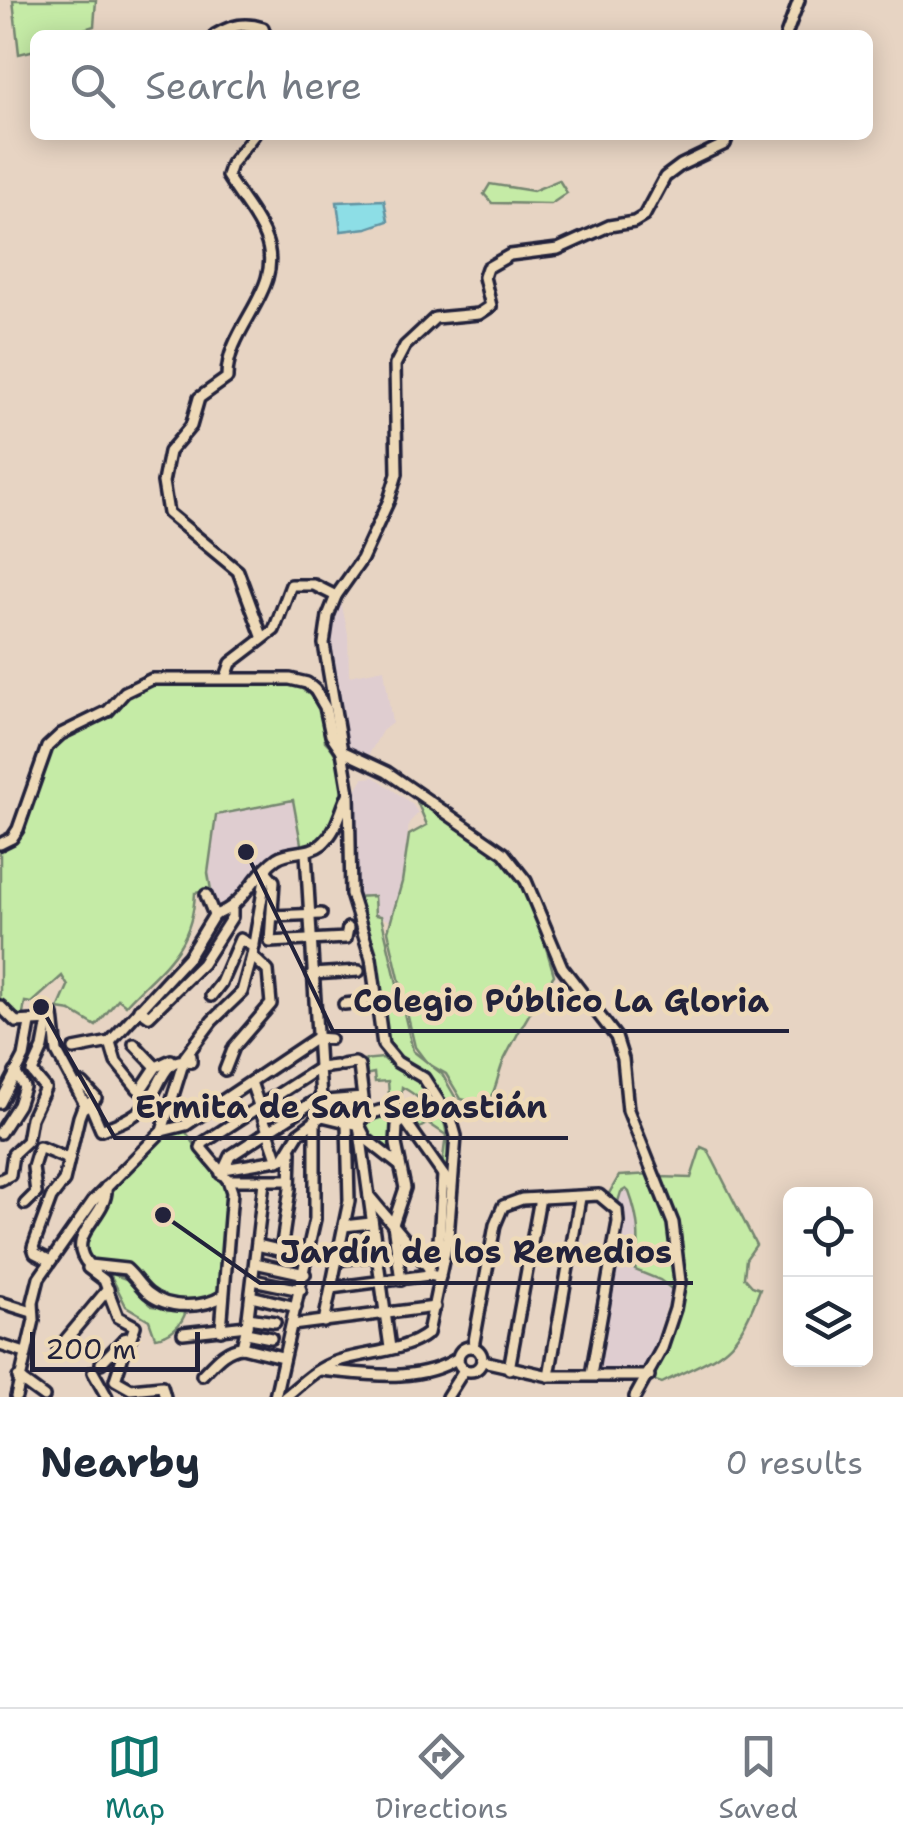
<!DOCTYPE html>
<html lang="en">
<head>
<meta charset="utf-8">
<style>
	:root { --surface:#fff; --page:#f6f6f7; --text:#1f2937; --muted:#747a83; --line:#e0e1e3; --accent:#0f766e }
	body { margin:0; font-family:"Shantell Sans",sans-serif; background:var(--page); color:var(--text) }
	.controls { position:absolute; right:30px; bottom:30px; display:grid; overflow:hidden; border-radius:15px; box-shadow:0 5px 25px #0003 }
	.controls button { width:90px; height:90px; display:grid; place-items:center; padding:0; border:0; border-bottom:2px solid var(--line); background:var(--surface); color:var(--text); font:50px sans-serif }
	.scale { position:absolute; left:30px; bottom:25px; width:170px; box-sizing:border-box; padding-left:10px; border:5px solid #22223b; border-top:0; font-size:28px; line-height:35px; white-space:nowrap; color:#22223b; -webkit-text-stroke:8px #eedab8; paint-order:stroke }
	.list { margin:0; padding:0; list-style:none }
	h2 { display:flex; justify-content:space-between; align-items:center; height:130px; margin:0; padding:0 40px; font-size:42px }
	h2 small { font-size:32px; font-weight:400; color:var(--muted) }
	.icon { flex:none; width:55px; height:55px; fill:none; stroke:currentColor; stroke-width:2; stroke-linecap:round; stroke-linejoin:round }
	.map { position:relative; flex:none; width:903px; height:1397px; overflow:hidden }
	.search { position:absolute; background:var(--surface); box-shadow:0 5px 25px #0003; left:30px; right:30px; top:30px; height:110px; display:flex; align-items:center; gap:25px; box-sizing:border-box; padding:0 35px; border-radius:15px; color:var(--muted); font-size:38px }
	.sheet { height:310px; background:var(--surface) }
	nav { display:flex; justify-content:space-around; align-items:center; box-sizing:border-box; height:140px; border-top:2px solid var(--line); background:var(--surface); font-size:28px; color:var(--muted) }
	nav a { display:grid; justify-items:center; gap:5px }
	nav .on { color:var(--accent) }
	.map>svg:first-child { display:block }
	.built { fill:#dfcdd0 }
	.green { fill:#c5eba6; stroke:#748670; stroke-width:2.5 }
	.water { fill:#8ddee6; stroke:#6293a2; stroke-width:2.5 }
	.lines { fill:none; stroke-linecap:round; stroke-linejoin:round }
	.minor-casing { stroke:#22223b; stroke-width:16 }
	.minor { stroke:#eedab8; stroke-width:9 }
	.leader { fill:none; stroke:#22223b; stroke-width:4 }
	.callout-dot { fill:#22223b; stroke:#eedab8; stroke-width:4 }
	.callout-label { font-size:32px; text-anchor:middle; font-weight:bold; fill:#22223b; stroke:#eedab8; stroke-width:9; stroke-linejoin:round; paint-order:stroke }
</style>
</head>
<body>
<div class="map">
<svg width="903" height="1397" viewBox="0 0 903 1397">
	<rect width="100%" height="100%" fill="#e7d4c3"/>
	<filter id="ink" filterUnits="userSpaceOnUse"><feTurbulence type="fractalNoise" baseFrequency=".01" numOctaves="2"/><feDisplacementMap in="SourceGraphic" scale="20" xChannelSelector="R" yChannelSelector="G"/><feConvolveMatrix kernelMatrix="1 2 1 2 8 2 1 2 1" color-interpolation-filters="sRGB"/></filter>
	<g filter="url(#ink)">
		<g class="built">
			<polygon points="340,597 348,634 349,676 384,669 392,723 382,731 367,758 343,742 341,714 326,643 331,617"/>
			<polygon points="375,777 412,804 418,813 409,823 402,882 390,921 375,915 373,897 355,897 356,790 363,778"/>
			<polygon points="293,800 302,849 269,858 228,905 213,906 208,873 216,815"/>
			<polygon points="626,1189 638,1217 635,1270 660,1280 672,1289 648,1365 644,1368 597,1368 595,1366 617,1205 621,1192"/>
		</g>
		<g class="green">
			<polygon points="13,0 96,0 94,26 81,30 76,35 35,35 35,50 19,54"/>
			<polygon points="559,180 567,193 551,204 492,203 484,194 490,184 533,191"/>
			<path d="M260 681 297 685 319 702 325 741C350 763 346 814 323 838 317 844 309 846 302 849L293 800 216 815 208 873 211 890 195 893C192 950 162 966 126 1005L118 999 96 1026 71 1011 58 1009 68 986 62 976 32 1003 25 1002 22 1020 16 1019 0 1000V847L9 845 20 835 51 749 59 740 103 719 128 693 153 683Z"/>
			<path d="M413 792 498 853C530 890 541 929 554 975 535 1003 519 1030 504 1060 497 1075 497 1092 485 1105L461 1099 446 1074 427 1063 415 1047 388 931 402 882 409 835 427 825Z"/>
			<polygon points="374,896 375,915 381,916 413,1051 442,1074 458,1102 444,1111 424,1078 397,1062 383,1045 371,958 352,897"/>
			<path d="M383 1058C393 1069 405 1073 417 1081 446 1102 450 1137 447 1169L442 1166 446 1135 428 1123 416 1130 409 1120 395 1124 393 1155 369 1138 365 1121 382 1112 421 1120 428 1118C425 1102 417 1095 402 1087L401 1096 389 1095 388 1081 375 1082 374 1073 364 1075 361 1060Z"/>
			<path d="M183 1128 228 1191 221 1291C203 1306 169 1303 150 1290 141 1283 137 1272 128 1265L92 1264 84 1255 86 1234 109 1200 112 1188 142 1161 165 1133Z"/>
			<path d="M701 1147 708 1150 756 1245 746 1259 744 1277 752 1286 760 1289C735 1357 723 1352 662 1383L652 1380C672 1334 691 1288 680 1237 676 1217 667 1197 660 1177L691 1178Z"/>
			<path d="M651 1174 671 1223 677 1293 660 1280 635 1270C641 1242 639 1219 629 1192L626 1189 621 1192 617 1205 607 1197 619 1176Z"/>
			<path d="M114 1271 115 1275 126 1279 152 1306 166 1308 167 1311 186 1310C183 1324 170 1336 155 1337L149 1320 126 1306 109 1272Z"/>
		</g>
		<polygon class="water" points="384,200 388,221 367,228 341,231 337,202"/>
		<g class="lines">
			<defs>
				<g id="minor">
					<path d="M215 35C232 25 245 22 263 28L265 35"/>
					<polyline points="786,35 799,0"/>
					<path d="M254 135 231 164 227 176C239 196 257 216 265 237 287 289 226 326 227 378L199 398 191 426 169 452 163 482 168 513 238 571 262 636"/>
					<polyline points="226,677 231,663 274,630 291,585 314,585 336,596"/>
					<polyline points="0,844 12,838 18,829 47,747 61,734 108,711 125,692 152,679 290,679 307,683 315,690 325,707 331,735 342,751 387,772 504,853 526,881 562,967 616,1037 623,1059 628,1110 673,1223 680,1281 675,1309 662,1348 635,1397"/>
					<polyline points="306,853 321,1099 331,1117"/>
					<polyline points="267,873 274,881 270,942 346,938 348,928"/>
					<polyline points="206,895 214,915"/>
					<path d="M214 915C244 907 252 875 277 858 291 849 308 855 322 844 337 831 340 812 348 795"/>
					<polyline points="272,916 321,914"/>
					<polyline points="312,974 359,971"/>
					<polyline points="211,996 221,983 240,939 254,947"/>
					<polyline points="344,1004 364,1002"/>
					<polyline points="0,1006 16,1022 49,1020"/>
					<polyline points="139,1009 149,1016 202,964 232,917 232,910"/>
					<polyline points="53,1015 57,1052 86,1106"/>
					<polyline points="110,1042 116,1062 138,1089 142,1088 156,1067 171,1060"/>
					<polyline points="134,1044 156,1067"/>
					<polyline points="74,1049 110,1042 189,956 214,915"/>
					<polyline points="225,1070 234,1047 271,1004 268,971 252,956"/>
					<polyline points="251,1082 278,1161"/>
					<polyline points="0,1103 24,1057 30,1023"/>
					<path d="M90 1104 101 1130C116 1124 132 1119 144 1107 160 1092 163 1052 191 1062V1056H187"/>
					<polyline points="162,1131 186,1125 316,1038 330,1039"/>
					<polyline points="0,1133 18,1105 24,1087 15,1072"/>
					<polyline points="224,1169 230,1156 313,1102 363,1098 359,1066 355,1063 342,1065"/>
					<polyline points="221,1174 224,1169 283,1159 299,1133 322,1116 359,1125 366,1139 399,1165"/>
					<polyline points="0,1180 10,1175 13,1154 27,1141 31,1118 45,1088 32,1072 43,1048 48,1021"/>
					<polyline points="228,1180 290,1180"/>
					<path d="M106 1187C109 1216 62 1236 89 1265L126 1269C134 1276 140 1286 148 1293 167 1309 202 1309 223 1296"/>
					<polyline points="36,1193 33,1167 39,1147 68,1159"/>
					<polyline points="369,1196 429,1268 429,1275 440,1277"/>
					<polyline points="25,1204 36,1193"/>
					<polyline points="344,1226 371,1223"/>
					<polyline points="257,1245 308,1257"/>
					<polyline points="281,1251 290,1189 291,1151"/>
					<polyline points="49,1260 35,1253 33,1247 51,1198 64,1181 79,1117 82,1109 96,1098 83,1084 77,1088"/>
					<polyline points="337,1260 376,1255"/>
					<polyline points="255,1263 305,1274"/>
					<polyline points="88,1268 104,1280 118,1317 135,1326 131,1337 124,1339 101,1363"/>
					<polyline points="429,1268 439,1241 443,1175"/>
					<polyline points="253,1280 301,1290"/>
					<polyline points="401,1280 393,1224 405,1188 396,1144 397,1126 402,1121 406,1122 451,1186"/>
					<polyline points="331,1288 429,1275"/>
					<polyline points="251,1296 296,1307"/>
					<polyline points="0,1302 32,1312"/>
					<polyline points="248,1318 275,1322"/>
					<polyline points="324,1322 349,1201 347,1123"/>
					<polyline points="292,1325 435,1307"/>
					<polyline points="221,1330 232,1192 228,1180 201,1148 203,1143 319,1068 336,1066"/>
					<polyline points="183,1333 247,1326"/>
					<polyline points="246,1333 271,1338"/>
					<polyline points="124,1339 126,1346 115,1380 131,1389 162,1386 165,1397"/>
					<polyline points="0,1345 25,1353"/>
					<circle cx="470" cy="1359" r="12"/>
					<polyline points="242,1347 247,1326 264,1182"/>
					<polyline points="242,1347 282,1357"/>
					<polyline points="473,1347 495,1225 503,1206 522,1199 599,1195 617,1210 618,1222 591,1375"/>
					<path d="M390 1348 359 1125 360 1120C383 1104 399 1111 424 1115"/>
					<polyline points="58,1349 108,1289"/>
					<polyline points="483,1361 549,1376 649,1376"/>
					<polyline points="509,1369 540,1198"/>
					<path d="M320 1370C365 1374 418 1384 458 1358"/>
					<polyline points="93,1372 107,1397"/>
					<path d="M202 1375C213 1364 225 1348 242 1347"/>
					<polyline points="549,1376 580,1198"/>
					<polyline points="18,1378 44,1397"/>
					<polyline points="16,1397 34,1320 33,1302 39,1278 93,1201 162,1131 185,1057 212,1021 242,992 252,956 267,867"/>
					<polyline points="275,1397 315,1219 315,1120"/>
					<path d="M285 1397C302 1383 316 1368 338 1361 366 1352 405 1352 428 1333L448 1237 456 1136 452 1122 424 1078 397 1062 383 1045 371 958 351 894 349 793 324 644 328 616 336 596 362 559 389 500 397 474 395 365 405 346 435 318 479 314 491 306 484 277 487 268 510 255 558 249 609 226 634 222 644 216 665 177 681 165 725 144 728 135"/>
					<polyline points="447,1397 464,1370"/>
				</g>
			</defs>
			<use href="#minor" class="minor-casing"/>
			<use href="#minor" class="minor"/>
		</g>
	</g>
	<path class="leader" d="M246 852L333 1031H789M41 1007L115 1138H568M163 1215L260 1283H693"/>
	<g class="callout-dot">
		<circle cx="246" cy="852" r="10"/>
		<circle cx="41" cy="1007" r="10"/>
		<circle cx="163" cy="1215" r="10"/>
	</g>
	<g class="callout-label">
		<text x="561" y="1012">Colegio Público La Gloria</text>
		<text x="341" y="1118">Ermita de San Sebastián</text>
		<text x="476" y="1263">Jardín de los Remedios</text>
	</g>
</svg>
<div class="controls">
<button><svg class="icon" aria-label="locate" viewBox="0 0 24 24"><circle cx="12" cy="12" r="6"/><path d="M12 2v4M12 18v4M2 12h4M18 12h4"/></svg></button>
<button><svg class="icon" aria-label="layers" viewBox="0 0 24 24"><path d="M12 4l9 5-9 5-9-5zM3 14l9 5 9-5"/></svg></button>
</div>
<div class="scale">200 m</div>
<div class="search"><svg class="icon" aria-label="search" viewBox="0 0 24 24"><circle cx="10" cy="10" r="6"/><path d="M15 15l6 6"/></svg>Search here</div>
</div>
<section class="sheet">
<h2>Nearby<small>0 results</small></h2>
<ul class="list">
</ul>
</section>
<nav>
<a class="on"><svg class="icon" aria-label="map" viewBox="0 0 24 24"><path d="M3 6l6-2 6 2 6-2v14l-6 2-6-2-6 2zM9 4v14M15 6v14"/></svg>Map</a>
<a><svg class="icon" aria-label="directions" viewBox="0 0 24 24"><path d="M12 3l9 9-9 9-9-9zM9 14v-3h6M13 9l2 2-2 2"/></svg>Directions</a>
<a><svg class="icon" aria-label="saved" viewBox="0 0 24 24"><path d="M7 4h10v16l-5-4-5 4z"/></svg>Saved</a>
</nav>
</body>
</html>
